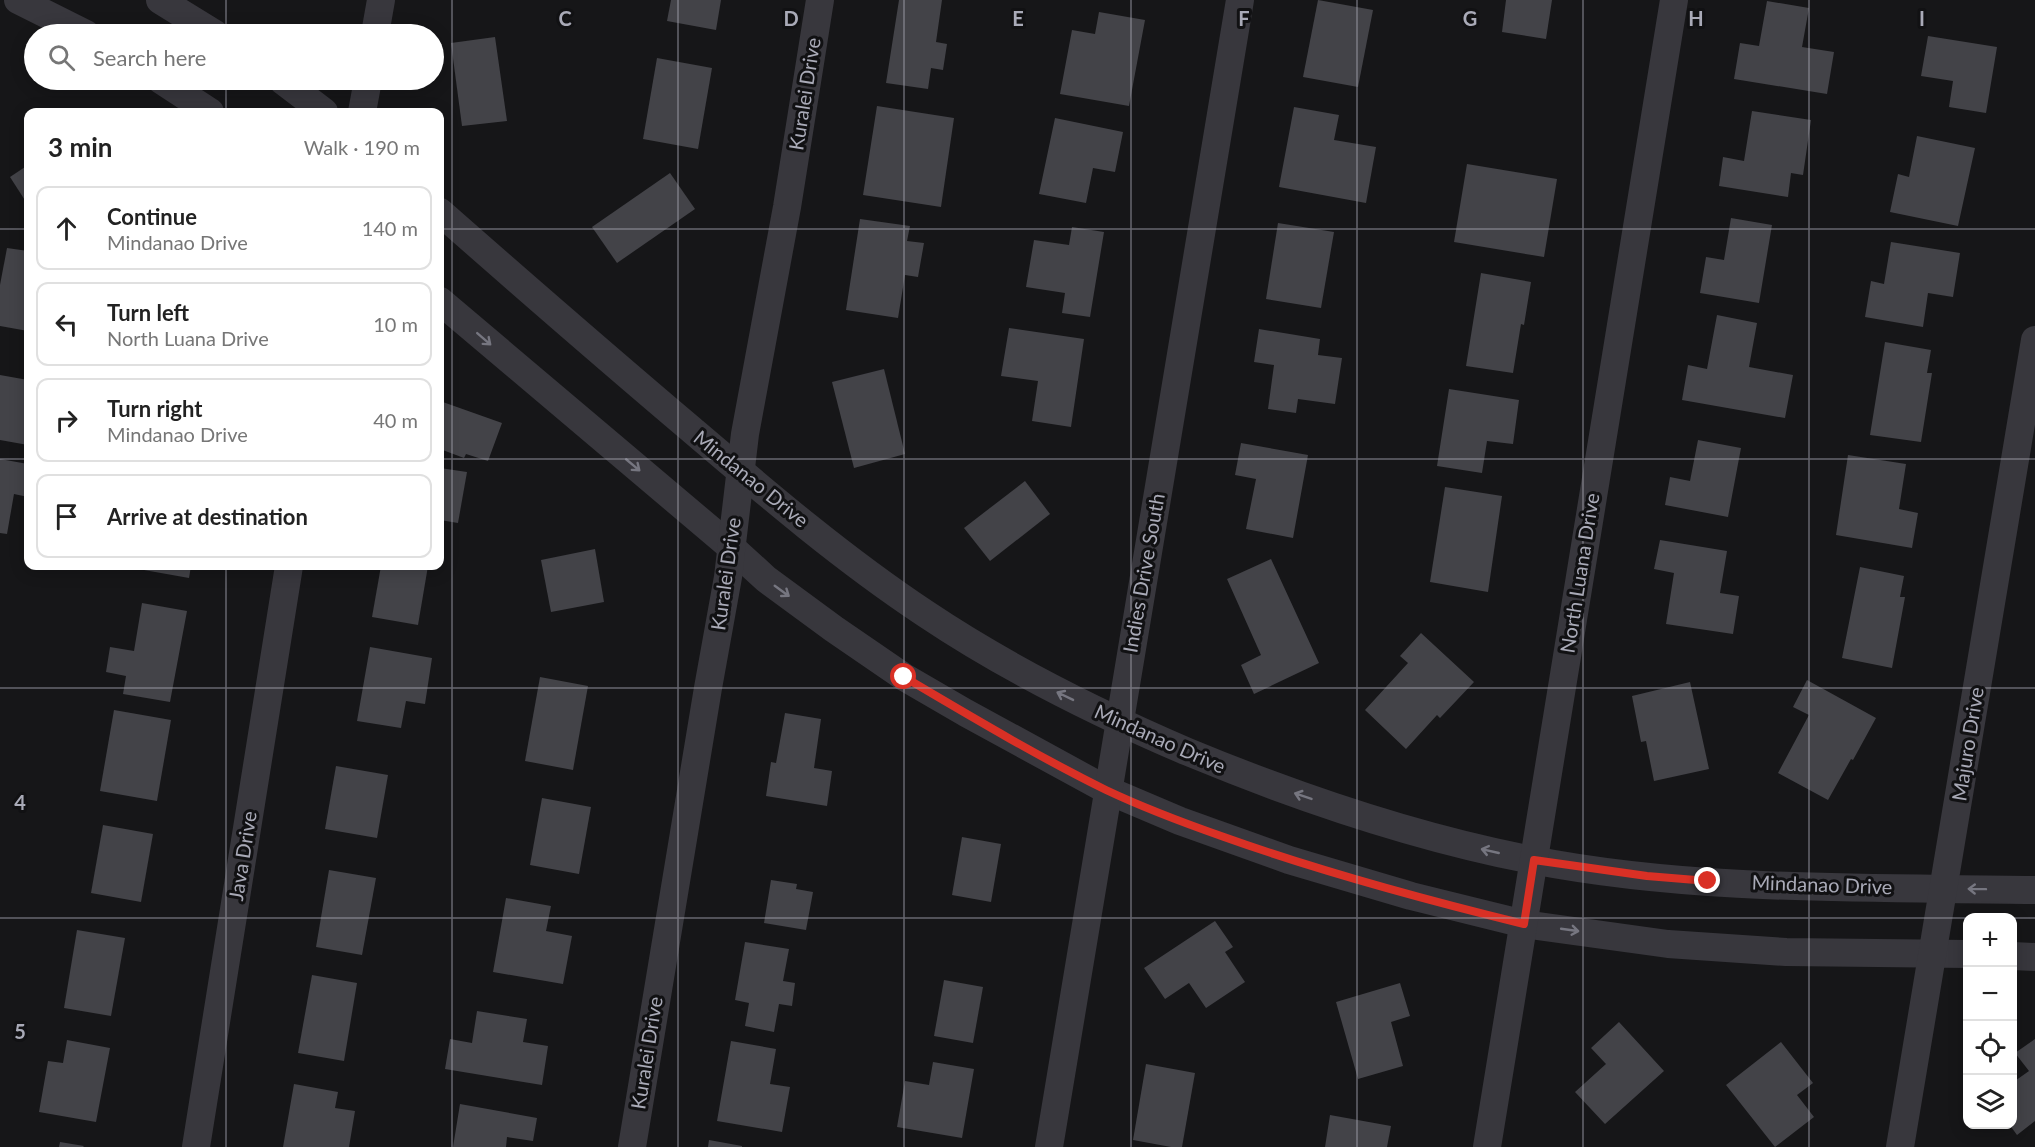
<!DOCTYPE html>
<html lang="en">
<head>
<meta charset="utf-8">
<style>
	:root { --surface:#fff; --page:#f2f2f2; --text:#222; --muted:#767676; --line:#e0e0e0 }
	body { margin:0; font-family:Lato,sans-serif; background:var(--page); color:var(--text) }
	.controls { position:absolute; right:18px; bottom:18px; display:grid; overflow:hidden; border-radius:12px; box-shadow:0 3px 15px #0003 }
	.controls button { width:54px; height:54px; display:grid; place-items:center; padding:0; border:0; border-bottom:2px solid var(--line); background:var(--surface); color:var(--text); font:30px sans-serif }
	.stop { position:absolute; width:18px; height:18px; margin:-14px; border:4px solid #d93025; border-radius:50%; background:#fff }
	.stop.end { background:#d93025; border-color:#fff; box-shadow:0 2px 6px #0008 }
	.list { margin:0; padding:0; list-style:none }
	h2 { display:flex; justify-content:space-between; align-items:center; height:78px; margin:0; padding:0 24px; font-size:26px }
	h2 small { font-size:20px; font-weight:400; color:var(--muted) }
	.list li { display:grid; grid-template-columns:39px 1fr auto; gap:18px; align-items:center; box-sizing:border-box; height:84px; margin:0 12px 12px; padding:0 12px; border:2px solid var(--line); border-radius:12px }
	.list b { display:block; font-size:22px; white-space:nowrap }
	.list p { margin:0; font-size:20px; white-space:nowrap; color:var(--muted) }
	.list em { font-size:20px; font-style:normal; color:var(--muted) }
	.icon { flex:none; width:33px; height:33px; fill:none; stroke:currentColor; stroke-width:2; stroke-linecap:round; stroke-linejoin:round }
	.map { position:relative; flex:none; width:2035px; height:1147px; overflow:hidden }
	.search { position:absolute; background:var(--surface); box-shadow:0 3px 15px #0003; left:24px; top:24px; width:420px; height:66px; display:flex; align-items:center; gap:15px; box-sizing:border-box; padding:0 21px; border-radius:33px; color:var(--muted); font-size:22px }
	.panel { position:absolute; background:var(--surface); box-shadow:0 3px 15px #0003; left:24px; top:108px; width:420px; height:462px; border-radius:12px }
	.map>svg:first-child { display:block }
	.building { fill:#434348 }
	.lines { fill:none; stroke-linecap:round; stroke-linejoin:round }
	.minor { stroke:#38373d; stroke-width:28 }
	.oneway { stroke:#767680 }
	.route { stroke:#d93025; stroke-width:8 }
	.grid { fill:none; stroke:#a9aab7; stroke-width:1.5; stroke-opacity:0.55 }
	.labels { text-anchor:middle; stroke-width:6; stroke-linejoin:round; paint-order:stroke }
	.street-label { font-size:20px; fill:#a9aab7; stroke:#111113 }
	.grid-label { font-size:20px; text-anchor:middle; font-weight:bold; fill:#a9aab7; stroke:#111113; stroke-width:6; stroke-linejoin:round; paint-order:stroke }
</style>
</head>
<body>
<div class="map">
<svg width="2035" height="1147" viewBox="0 0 2035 1147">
	<rect width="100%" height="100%" fill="#161618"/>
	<g class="building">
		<polygon points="671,0 721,0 716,30 667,21"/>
		<polygon points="899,0 942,0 936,42 947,44 943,70 931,68 928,89 886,83"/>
		<polygon points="1318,0 1373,10 1358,87 1303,77"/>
		<polygon points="1506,0 1552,0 1546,39 1502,32"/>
		<polygon points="1767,1 1809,8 1802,47 1834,52 1827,94 1734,79 1740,43 1759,46"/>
		<polygon points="1099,12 1145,20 1129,106 1060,94 1072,30 1095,34"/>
		<polygon points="1928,36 1997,47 1986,113 1949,107 1953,81 1921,76"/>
		<polygon points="495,37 507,121 462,126 451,43"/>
		<polygon points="657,58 712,68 698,149 643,139"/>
		<polygon points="877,106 954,118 941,207 863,195"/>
		<polygon points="1294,107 1339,115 1334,140 1376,147 1366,203 1279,187"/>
		<polygon points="1752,111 1811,120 1803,175 1791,173 1788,197 1719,186 1723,157 1744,161"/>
		<polygon points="1055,118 1123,132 1115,172 1093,168 1086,203 1039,194"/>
		<polygon points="1917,136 1975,148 1958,226 1890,212 1898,174 1909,177"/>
		<polygon points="1467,164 1557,179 1544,257 1454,242"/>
		<polygon points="28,165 28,205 10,177"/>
		<polygon points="670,173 695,209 617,263 592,227"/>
		<polygon points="1731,218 1772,225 1759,303 1700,293 1706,257 1724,260"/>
		<polygon points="860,219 910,226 907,241 924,243 918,277 905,275 898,318 846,310"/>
		<polygon points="1278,223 1334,232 1321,308 1266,299"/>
		<polygon points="1072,227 1104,232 1090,317 1062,313 1065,293 1026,287 1034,240 1069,245"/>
		<polygon points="1891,242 1960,253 1953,297 1928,293 1923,327 1865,317 1871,281 1884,284"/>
		<polygon points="7,248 28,251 28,331 0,326 0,285"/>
		<polygon points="1481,273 1531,282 1524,325 1521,324 1513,373 1466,366"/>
		<polygon points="1717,315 1757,323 1749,367 1793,375 1785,418 1682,400 1688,365 1707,369"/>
		<polygon points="1009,328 1084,339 1071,427 1032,421 1038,381 1001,376"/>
		<polygon points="1259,329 1320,339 1318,355 1342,358 1335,404 1298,399 1296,413 1268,409 1274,365 1254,362"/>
		<polygon points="1885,342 1931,350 1927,373 1932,373 1921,442 1870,435"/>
		<polygon points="884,369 905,454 854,468 832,382"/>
		<polygon points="0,375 28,380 28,445 0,440"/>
		<polygon points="1449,389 1519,400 1513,444 1487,441 1482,473 1437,466"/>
		<polygon points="440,401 502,423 488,461 466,454 464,458 440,449"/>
		<polygon points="1698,440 1741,448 1728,517 1665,505 1670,477 1690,481"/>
		<polygon points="1241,443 1308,455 1293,538 1246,529 1256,479 1235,475"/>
		<polygon points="1848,455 1906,464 1899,509 1918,513 1912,548 1836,535"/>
		<polygon points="0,459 28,464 28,497 14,494 7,534 0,533"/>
		<polygon points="440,468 467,472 458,523 440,520"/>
		<polygon points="1025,481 1050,514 990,561 964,528"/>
		<polygon points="1445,487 1502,496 1488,592 1430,582"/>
		<polygon points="1660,540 1727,551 1720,593 1739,596 1733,634 1666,624 1674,573 1654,569"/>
		<polygon points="595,549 604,602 551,612 541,560"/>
		<polygon points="1271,559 1319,663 1254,694 1241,665 1261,655 1227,579"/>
		<polygon points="144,566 191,566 189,578 144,570"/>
		<polygon points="381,566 428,566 418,625 372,617"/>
		<polygon points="1860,567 1904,576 1900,597 1905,597 1892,668 1842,658"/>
		<polygon points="142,603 187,611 170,702 123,694 126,676 106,672 110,647 134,651"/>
		<polygon points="1421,633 1474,682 1440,718 1437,715 1406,749 1365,710 1408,663 1400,656"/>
		<polygon points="370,647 432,658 425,704 406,701 401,728 357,721"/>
		<polygon points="540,677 588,686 573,770 525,761"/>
		<polygon points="1807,680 1876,718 1853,760 1851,759 1828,800 1778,773 1809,715 1793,707"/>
		<polygon points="1690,682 1709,769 1654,781 1646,741 1641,742 1632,696"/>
		<polygon points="114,710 171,720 157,801 100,791"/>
		<polygon points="785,713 821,719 814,768 832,771 827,806 766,796 771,762 776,763"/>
		<polygon points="336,766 388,775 377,838 325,829"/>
		<polygon points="542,798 591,807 579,874 530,865"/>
		<polygon points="103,825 153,834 141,902 91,893"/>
		<polygon points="962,837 1001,844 991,902 952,895"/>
		<polygon points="329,870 376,878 362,955 316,947"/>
		<polygon points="771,880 797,884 796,889 813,892 806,930 764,923"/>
		<polygon points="506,898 551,906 546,931 572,936 563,984 493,972"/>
		<polygon points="1215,921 1233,947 1225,952 1245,982 1206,1008 1189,983 1165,999 1144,968"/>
		<polygon points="77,930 125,938 111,1016 64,1008"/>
		<polygon points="745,942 789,949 783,981 795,983 792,1006 779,1004 774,1032 745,1026 749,1003 735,1000"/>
		<polygon points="312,975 357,983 344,1061 298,1053"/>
		<polygon points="944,980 983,987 973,1043 934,1036"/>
		<polygon points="1400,983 1410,1016 1391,1022 1403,1066 1358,1079 1336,1002"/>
		<polygon points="477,1011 527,1019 523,1042 548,1046 542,1085 445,1069 450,1039 472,1043"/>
		<polygon points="1619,1022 1664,1071 1605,1124 1575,1092 1606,1064 1591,1048"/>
		<polygon points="2035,1039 2035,1121 2017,1135 2009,1124 2012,1124 2012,1083 2029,1071 2015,1053"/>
		<polygon points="67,1040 110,1048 96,1122 39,1112 48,1061 63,1063"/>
		<polygon points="731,1041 776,1049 770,1084 790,1087 782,1132 717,1121"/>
		<polygon points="1781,1042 1813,1083 1797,1095 1814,1117 1775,1147 1726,1085"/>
		<polygon points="933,1062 974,1069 962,1138 897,1127 905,1081 929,1085"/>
		<polygon points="1146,1064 1195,1073 1182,1147 1171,1147 1133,1140"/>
		<polygon points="294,1084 338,1092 335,1108 355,1111 349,1147 283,1147"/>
		<polygon points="460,1104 537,1118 533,1141 507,1137 506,1147 453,1147"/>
		<polygon points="1330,1115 1391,1126 1387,1147 1325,1147"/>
		<polygon points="709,1140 742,1146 742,1147 708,1147"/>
		<polygon points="60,1142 84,1146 83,1147 59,1147"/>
	</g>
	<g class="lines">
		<g class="minor">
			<polyline points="18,0 86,34"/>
			<polyline points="160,0 215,34"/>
			<polyline points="375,34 381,0"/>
			<polyline points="161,80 210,112"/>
			<polyline points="282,80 324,112"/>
			<polyline points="362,112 368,80"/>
			<path d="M440 212C523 285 607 358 692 430 767 494 843 559 926 614 1008 669 1097 713 1188 752 1299 798 1414 837 1532 860 1697 892 1868 887 2035 890"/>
			<polyline points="440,301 731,547 766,579 834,629 904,677 966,713 1107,790 1180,821 1289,860 1411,896 1524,924 1668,944 1786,952 1968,954"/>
			<polyline points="2012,956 2035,957"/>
			<polyline points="196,1147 289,566"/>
			<polyline points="632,1147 708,688 728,577 745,434 787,207 820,0"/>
			<polyline points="1049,1147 1240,0"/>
			<polyline points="1487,1147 1674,0"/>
			<polyline points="1900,1147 2035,340"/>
		</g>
	</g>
	<defs><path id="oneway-shaft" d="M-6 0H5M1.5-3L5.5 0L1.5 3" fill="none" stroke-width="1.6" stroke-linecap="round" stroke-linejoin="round" transform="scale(1.5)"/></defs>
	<g class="oneway">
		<use href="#oneway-shaft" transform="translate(484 339) rotate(41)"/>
		<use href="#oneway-shaft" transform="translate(633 465) rotate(40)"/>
		<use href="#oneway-shaft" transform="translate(782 591) rotate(36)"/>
		<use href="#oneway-shaft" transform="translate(1065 696) rotate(-154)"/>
		<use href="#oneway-shaft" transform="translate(1303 796) rotate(-161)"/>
		<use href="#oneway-shaft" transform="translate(1490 851) rotate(-167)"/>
		<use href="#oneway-shaft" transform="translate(1977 889) rotate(-179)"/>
		<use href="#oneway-shaft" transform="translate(1570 930) rotate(8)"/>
	</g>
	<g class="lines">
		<path class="route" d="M904 677C970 716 1037 756 1106 790 1144 808 1184 823 1224 837 1322 872 1422 899 1524 924L1534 860 1647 876 1708 881"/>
	</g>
	<path class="grid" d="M226 0V34M452 0V1147M678 0V1147M904 0V1147M1131 0V1147M1357 0V1147M1583 0V1147M1809 0V1147M226 80V112M0 229H28M440 229H2035M0 459H28M440 459H2035M226 566V1147M0 688H2035M0 918H1968M2012 918H2035"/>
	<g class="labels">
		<g class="street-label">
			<text transform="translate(805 94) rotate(-81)" y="7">Kuralei Drive</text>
			<text transform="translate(751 479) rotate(39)" y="7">Mindanao Drive</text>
			<text transform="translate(1144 573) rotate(-80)" y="7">Indies Drive South</text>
			<text transform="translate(1580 573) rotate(-81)" y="7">North Luana Drive</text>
			<text transform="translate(726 574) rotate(-82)" y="7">Kuralei Drive</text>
			<text transform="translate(1160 739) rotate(24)" y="7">Mindanao Drive</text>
			<text transform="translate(1968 744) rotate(-81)" y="7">Majuro Drive</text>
			<text transform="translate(243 856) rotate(-81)" y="7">Java Drive</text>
			<text transform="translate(1822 885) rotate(2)" y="7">Mindanao Drive</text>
			<text transform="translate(647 1053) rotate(-81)" y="7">Kuralei Drive</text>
		</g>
	</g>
	<g class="grid-label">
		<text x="565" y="26">C</text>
		<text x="791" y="26">D</text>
		<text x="1018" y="26">E</text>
		<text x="1244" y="26">F</text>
		<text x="1470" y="26">G</text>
		<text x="1696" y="26">H</text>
		<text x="1922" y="26">I</text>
		<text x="20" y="810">4</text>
		<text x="20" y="1039">5</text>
	</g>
</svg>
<div class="controls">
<button>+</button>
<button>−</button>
<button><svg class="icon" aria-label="locate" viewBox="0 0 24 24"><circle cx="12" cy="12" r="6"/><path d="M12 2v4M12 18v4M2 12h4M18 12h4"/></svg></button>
<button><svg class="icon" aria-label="layers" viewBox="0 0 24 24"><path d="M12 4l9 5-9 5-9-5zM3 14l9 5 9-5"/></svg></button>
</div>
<div class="stop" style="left:904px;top:677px"></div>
<div class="stop end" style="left:1708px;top:881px"></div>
<div class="search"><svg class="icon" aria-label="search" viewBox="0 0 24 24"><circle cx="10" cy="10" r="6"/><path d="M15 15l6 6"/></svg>Search here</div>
<section class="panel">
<h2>3 min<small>Walk · 190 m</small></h2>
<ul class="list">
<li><svg class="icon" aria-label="ahead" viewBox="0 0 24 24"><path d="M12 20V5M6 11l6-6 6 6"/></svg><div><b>Continue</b><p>Mindanao Drive</p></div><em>140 m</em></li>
<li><svg class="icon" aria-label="left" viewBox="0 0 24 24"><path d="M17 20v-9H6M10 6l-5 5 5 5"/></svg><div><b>Turn left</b><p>North Luana Drive</p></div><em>10 m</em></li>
<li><svg class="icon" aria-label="right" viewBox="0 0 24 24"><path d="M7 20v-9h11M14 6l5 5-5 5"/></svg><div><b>Turn right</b><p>Mindanao Drive</p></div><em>40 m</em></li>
<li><svg class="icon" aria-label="arrive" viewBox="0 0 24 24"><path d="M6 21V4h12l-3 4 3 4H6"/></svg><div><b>Arrive at destination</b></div></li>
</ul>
</section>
</div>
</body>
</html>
